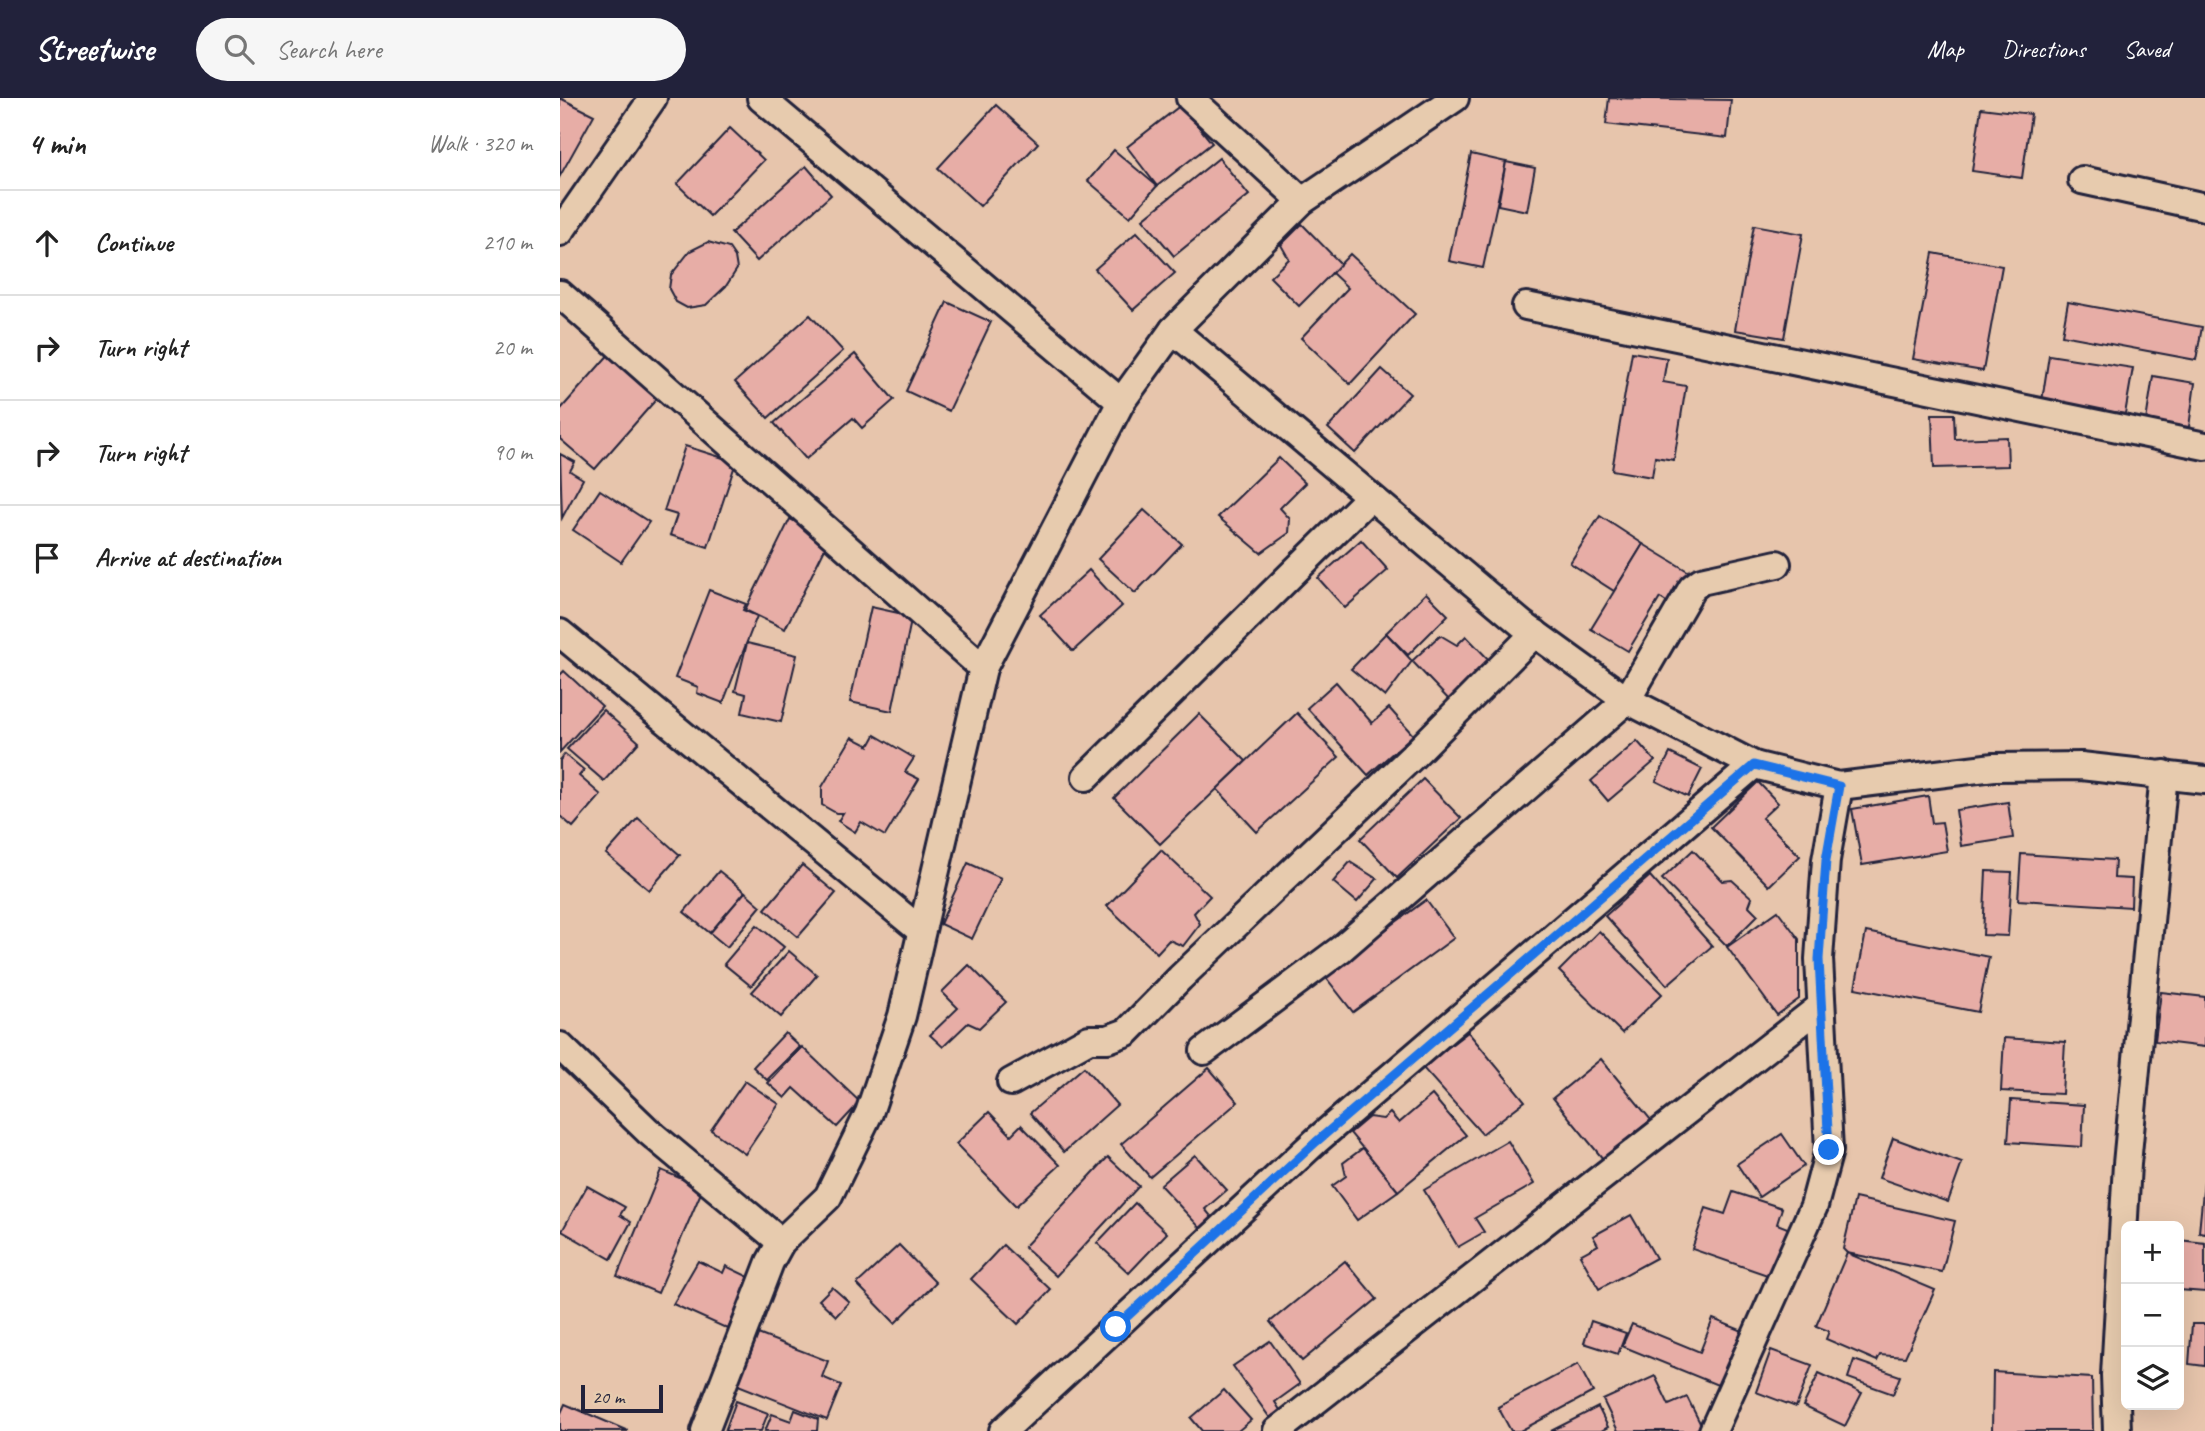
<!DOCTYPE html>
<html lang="en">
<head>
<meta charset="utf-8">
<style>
	:root { --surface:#fff; --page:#f6f6f6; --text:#222; --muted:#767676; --line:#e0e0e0; --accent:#22223b }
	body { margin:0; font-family:Caveat,sans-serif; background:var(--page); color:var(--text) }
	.controls { position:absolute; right:21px; bottom:21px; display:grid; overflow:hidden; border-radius:10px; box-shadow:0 7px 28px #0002 }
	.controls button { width:63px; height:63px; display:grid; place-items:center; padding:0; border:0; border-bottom:2px solid var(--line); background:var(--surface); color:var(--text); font:35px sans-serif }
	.scale { position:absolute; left:21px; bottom:18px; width:82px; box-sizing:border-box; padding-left:7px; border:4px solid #22223b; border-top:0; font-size:19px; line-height:24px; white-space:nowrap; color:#22223b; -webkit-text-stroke:5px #e7cbae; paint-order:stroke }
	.stop { position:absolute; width:21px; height:21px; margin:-16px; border:5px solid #1a73e8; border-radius:50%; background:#fff }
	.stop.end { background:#1a73e8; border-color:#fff; box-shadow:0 2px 7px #0008 }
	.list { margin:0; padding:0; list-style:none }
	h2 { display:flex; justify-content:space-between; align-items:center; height:91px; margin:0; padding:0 28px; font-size:30px }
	h2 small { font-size:23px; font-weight:400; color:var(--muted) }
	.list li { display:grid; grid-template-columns:46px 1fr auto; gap:21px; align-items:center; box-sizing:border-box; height:105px; padding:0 28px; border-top:2px solid var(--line) }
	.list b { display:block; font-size:26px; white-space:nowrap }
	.list em { font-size:23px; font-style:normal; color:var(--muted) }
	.icon { flex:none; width:38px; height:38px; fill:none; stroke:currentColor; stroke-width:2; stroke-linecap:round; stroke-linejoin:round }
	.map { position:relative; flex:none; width:1645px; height:1333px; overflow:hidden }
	header { display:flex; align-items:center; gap:42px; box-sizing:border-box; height:98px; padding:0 35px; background:var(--accent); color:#fff }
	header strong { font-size:33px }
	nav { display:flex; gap:38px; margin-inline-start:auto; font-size:24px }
	.search { width:490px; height:63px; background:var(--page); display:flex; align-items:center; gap:18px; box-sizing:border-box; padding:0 24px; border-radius:38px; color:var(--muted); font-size:26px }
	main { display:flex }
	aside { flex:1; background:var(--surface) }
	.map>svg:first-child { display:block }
	.building { fill:#e7ada6; stroke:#22223b; stroke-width:2 }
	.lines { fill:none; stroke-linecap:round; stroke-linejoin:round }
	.street-casing { stroke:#22223b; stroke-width:32 }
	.street { stroke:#e7cbae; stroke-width:26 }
	.route { stroke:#1a73e8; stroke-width:9 }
</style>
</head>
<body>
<header>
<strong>Streetwise</strong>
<div class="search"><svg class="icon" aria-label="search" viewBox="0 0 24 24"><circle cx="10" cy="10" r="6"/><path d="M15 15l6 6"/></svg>Search here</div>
<nav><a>Map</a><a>Directions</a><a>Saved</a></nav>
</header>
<main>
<aside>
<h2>4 min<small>Walk · 320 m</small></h2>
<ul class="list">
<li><svg class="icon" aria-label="ahead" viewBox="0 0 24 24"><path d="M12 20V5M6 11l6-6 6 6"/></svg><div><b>Continue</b></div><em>210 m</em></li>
<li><svg class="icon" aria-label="right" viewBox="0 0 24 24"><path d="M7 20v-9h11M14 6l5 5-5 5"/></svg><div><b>Turn right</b></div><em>20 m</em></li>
<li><svg class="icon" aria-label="right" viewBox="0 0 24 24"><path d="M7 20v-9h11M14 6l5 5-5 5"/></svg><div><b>Turn right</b></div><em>90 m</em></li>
<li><svg class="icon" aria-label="arrive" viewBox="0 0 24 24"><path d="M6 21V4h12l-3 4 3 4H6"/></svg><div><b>Arrive at destination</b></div></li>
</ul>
</aside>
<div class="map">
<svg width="1645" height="1333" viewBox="0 0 1645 1333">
	<rect width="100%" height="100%" fill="#e7c5ac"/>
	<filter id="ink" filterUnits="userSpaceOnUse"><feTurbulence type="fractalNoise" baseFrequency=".0143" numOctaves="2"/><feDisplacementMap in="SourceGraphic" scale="14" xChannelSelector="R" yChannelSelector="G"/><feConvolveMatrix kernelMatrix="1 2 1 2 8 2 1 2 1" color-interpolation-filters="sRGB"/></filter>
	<g filter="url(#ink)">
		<g class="building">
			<polygon points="0,0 34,17 0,78"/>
			<polygon points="1049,0 1171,2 1167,40 1046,26"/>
			<polygon points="436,7 478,45 420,108 378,70"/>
			<polygon points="621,7 652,45 597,88 567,49"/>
			<polygon points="1421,10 1471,16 1462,80 1412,73"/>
			<polygon points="170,30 204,62 150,118 117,86"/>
			<polygon points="554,52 597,88 570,119 528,83"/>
			<polygon points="911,56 946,64 923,170 889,163"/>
			<polygon points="659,60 689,97 614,158 583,121"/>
			<polygon points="946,64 975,70 967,113 938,107"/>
			<polygon points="246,68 271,97 197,163 171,135"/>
			<polygon points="742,126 781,166 739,208 710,179 729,161 721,147"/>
			<polygon points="1194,127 1243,136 1224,240 1175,232"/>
			<polygon points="577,134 615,175 573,212 535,171"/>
			<polygon points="148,144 169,150 175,159 177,171 166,188 146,207 127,210 116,204 109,191 111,177 130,153"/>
			<polygon points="1373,155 1442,168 1423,273 1353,261"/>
			<polygon points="790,156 855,216 790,286 741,240 788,190 772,175"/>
			<polygon points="387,204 431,224 389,313 346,293"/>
			<polygon points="1508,204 1642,229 1636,262 1502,237"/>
			<polygon points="250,217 283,253 208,320 175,284"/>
			<polygon points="51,254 100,297 35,371 0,341 0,312"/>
			<polygon points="1072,254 1107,260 1103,284 1126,288 1114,362 1095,359 1092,379 1052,372"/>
			<polygon points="295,256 334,302 302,330 293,320 246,361 214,325"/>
			<polygon points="1489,257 1573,270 1565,316 1482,303"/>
			<polygon points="822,271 850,296 795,355 768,330"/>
			<polygon points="1593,278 1635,285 1629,329 1586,323"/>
			<polygon points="1372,316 1394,316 1395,341 1447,339 1448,368 1374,370"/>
			<polygon points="125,348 176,364 148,449 110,437 117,417 104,413"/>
			<polygon points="0,356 15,364 10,373 23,381 2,420"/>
			<polygon points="719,360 745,385 720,410 730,421 729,435 701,455 658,419"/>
			<polygon points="40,392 89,424 61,464 13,432"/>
			<polygon points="584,412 622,446 575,495 538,461"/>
			<polygon points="1040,418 1083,446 1054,493 1010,465"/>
			<polygon points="230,421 270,440 225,531 185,512"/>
			<polygon points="801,442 828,472 785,510 758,480"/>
			<polygon points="1083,446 1131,475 1111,507 1100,500 1068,553 1031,531"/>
			<polygon points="529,472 562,508 513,553 480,517"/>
			<polygon points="149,492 186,506 183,512 197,518 163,605 137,595 138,589 115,580"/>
			<polygon points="866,495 888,517 848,557 826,535"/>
			<polygon points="311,509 352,518 332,613 290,604"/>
			<polygon points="826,535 852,563 825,599 791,571"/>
			<polygon points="880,537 897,547 906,538 933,566 892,605 852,563"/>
			<polygon points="187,545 237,557 221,624 182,615 186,596 175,593"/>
			<polygon points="4,573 42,608 0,654 0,577"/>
			<polygon points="776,584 812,625 829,610 853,637 808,677 747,610"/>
			<polygon points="43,612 79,644 44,683 7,651"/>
			<polygon points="737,615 779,659 697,734 657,691"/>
			<polygon points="639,616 686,663 600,746 554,700"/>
			<polygon points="315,637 354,660 345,674 359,681 325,738 301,724 295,734 278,723 283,715 276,715 262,707 262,689 292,639 309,648"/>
			<polygon points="1077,643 1095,663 1048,703 1031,683"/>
			<polygon points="1110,655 1142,671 1128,699 1096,683"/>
			<polygon points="5,656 24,672 19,678 41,697 13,729 0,718 0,662"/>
			<polygon points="863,681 901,720 837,780 800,741"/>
			<polygon points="1198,684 1218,705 1202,720 1240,758 1209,788 1151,729"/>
			<polygon points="1368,698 1372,725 1382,724 1387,753 1302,767 1292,711"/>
			<polygon points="1448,704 1453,740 1401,748 1396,712"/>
			<polygon points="78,720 120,757 89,792 46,756"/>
			<polygon points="601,752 650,798 634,815 640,826 623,848 609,842 597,855 547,808"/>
			<polygon points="1133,752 1163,783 1172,782 1192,800 1189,808 1198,817 1167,848 1102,781"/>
			<polygon points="1461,756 1555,762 1554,780 1572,781 1571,809 1458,802"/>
			<polygon points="790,764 817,781 797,804 773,784"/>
			<polygon points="408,765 441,780 412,841 380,826"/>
			<polygon points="242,767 276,795 238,839 205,811"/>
			<polygon points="159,773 185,794 150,835 124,814"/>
			<polygon points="1426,773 1452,774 1448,838 1423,837"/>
			<polygon points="1090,778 1152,848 1107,887 1045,818"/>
			<polygon points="185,794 201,808 167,849 150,835"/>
			<polygon points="866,802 894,840 793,914 764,877"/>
			<polygon points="1218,813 1239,841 1239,901 1217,917 1167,849"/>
			<polygon points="197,827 224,849 191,888 164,866"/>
			<polygon points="1039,833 1102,896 1062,935 999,873"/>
			<polygon points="1306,834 1429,859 1418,914 1295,890"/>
			<polygon points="229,853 257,877 221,919 192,894"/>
			<polygon points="409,867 446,904 419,930 408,925 383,949 370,937 398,910 382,894"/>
			<polygon points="1601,894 1645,899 1645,949 1595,943"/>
			<polygon points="908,934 965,1003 922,1036 862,969"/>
			<polygon points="225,935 240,949 207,982 193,969"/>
			<polygon points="1444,940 1505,944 1502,996 1441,993"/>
			<polygon points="242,949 300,1004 277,1029 234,990 225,1000 208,985"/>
			<polygon points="1041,961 1091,1022 1043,1061 993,1000"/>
			<polygon points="524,969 557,1007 504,1054 470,1015"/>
			<polygon points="649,970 678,1004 590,1079 561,1046"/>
			<polygon points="185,983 219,1006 185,1056 151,1032"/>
			<polygon points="872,997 906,1037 838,1093 790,1035 809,1019 823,1021 830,1015 839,1025"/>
			<polygon points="1451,1002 1524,1007 1522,1049 1448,1044"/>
			<polygon points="429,1014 451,1037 461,1027 500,1067 456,1108 396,1046"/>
			<polygon points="1222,1036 1244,1068 1199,1099 1177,1066"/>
			<polygon points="1333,1040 1402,1065 1388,1104 1319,1080"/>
			<polygon points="948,1043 974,1086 915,1120 924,1134 898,1149 864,1092"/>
			<polygon points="803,1050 838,1093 797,1122 772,1088 786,1078 783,1065"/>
			<polygon points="635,1057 667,1092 645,1111 655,1123 643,1133 600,1087"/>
			<polygon points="548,1059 579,1088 496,1178 464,1149"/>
			<polygon points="101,1072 143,1090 98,1195 57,1178"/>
			<polygon points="1644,1083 1645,1083 1645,1135 1639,1134"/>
			<polygon points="27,1088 65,1109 60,1117 71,1124 51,1161 2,1133"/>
			<polygon points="1173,1094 1222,1110 1217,1126 1230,1131 1213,1179 1132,1151 1146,1110 1165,1116"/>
			<polygon points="1295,1100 1395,1123 1382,1174 1287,1155 1283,1151"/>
			<polygon points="575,1105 607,1135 569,1175 537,1145"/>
			<polygon points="1071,1117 1096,1160 1039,1191 1020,1157 1038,1147 1033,1138"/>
			<polygon points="1619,1142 1645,1145 1645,1194 1619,1192"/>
			<polygon points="339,1147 376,1185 335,1225 297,1186"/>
			<polygon points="443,1147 491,1192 458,1226 411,1181"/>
			<polygon points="1287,1155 1375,1192 1345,1259 1320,1257 1317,1263 1266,1241 1269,1233 1256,1228"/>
			<polygon points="138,1163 163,1175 166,1168 191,1180 168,1231 113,1206"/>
			<polygon points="785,1163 817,1201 742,1263 710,1224"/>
			<polygon points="272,1189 289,1204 276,1218 259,1202"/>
			<polygon points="1153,1221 1183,1233 1160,1288 1062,1248 1072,1226 1140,1254"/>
			<polygon points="1031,1223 1066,1235 1058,1256 1024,1245"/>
			<polygon points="1632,1226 1645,1226 1645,1268 1629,1266"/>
			<polygon points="198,1236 268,1263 262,1279 281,1287 267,1322 178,1287"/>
			<polygon points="710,1243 740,1286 715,1304 720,1312 710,1320 673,1268"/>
			<polygon points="1211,1252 1252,1267 1236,1309 1196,1294"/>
			<polygon points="1294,1262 1340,1278 1333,1296 1288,1280"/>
			<polygon points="1018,1266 1033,1294 960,1333 951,1333 938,1309"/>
			<polygon points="1433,1274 1532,1280 1533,1333 1432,1333"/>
			<polygon points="1259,1275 1302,1295 1285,1328 1243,1308"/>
			<polygon points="1095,1278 1109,1307 1127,1299 1142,1329 1133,1333 1058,1333 1043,1302"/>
			<polygon points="664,1292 691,1322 678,1333 642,1333 631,1320"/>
			<polygon points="176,1303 208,1315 201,1333 165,1333"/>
			<polygon points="5,1306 68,1333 0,1333 0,1317"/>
			<polygon points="1038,1309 1048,1329 1041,1333 991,1333"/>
			<polygon points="235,1312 258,1321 257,1333 205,1333 212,1316 231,1323"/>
		</g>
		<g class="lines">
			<defs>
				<g id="street">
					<polyline points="201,0 561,304"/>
					<polyline points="630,0 742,103"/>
					<polyline points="1522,82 1645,109"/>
					<polyline points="0,134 93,0"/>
					<polyline points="0,196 423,570"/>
					<polyline points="966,208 1645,348"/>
					<polyline points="613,232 962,526 1067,602 1194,667 1279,688 1434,669 1521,668 1645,682"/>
					<polyline points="0,535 360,832"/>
					<polyline points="526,679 810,399"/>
					<polyline points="0,948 88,1033 221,1144"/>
					<polyline points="644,953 781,851 1067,602 1132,490 1141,483 1217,466"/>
					<polyline points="451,984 529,941 548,941 567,934 620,880 852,659 975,535"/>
					<polyline points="145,1333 210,1164 221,1144 268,1099 309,1015 342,918 423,570 561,304 613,232 742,103 895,0"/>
					<polyline points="443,1333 756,1043 1194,667"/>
					<polyline points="717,1333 1260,909"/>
					<polyline points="1153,1333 1254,1108 1269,1052 1259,861 1266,762 1279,688"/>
					<polyline points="1557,1333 1555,1277 1567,1066 1604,676"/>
				</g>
			</defs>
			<use href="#street" class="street-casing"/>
			<use href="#street" class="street"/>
		</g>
	</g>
	<g class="lines" filter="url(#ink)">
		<polyline class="route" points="556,1229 756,1044 1194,667 1279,688 1266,762 1259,861 1269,1052"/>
	</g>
</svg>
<div class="controls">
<button>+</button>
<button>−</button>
<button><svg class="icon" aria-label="layers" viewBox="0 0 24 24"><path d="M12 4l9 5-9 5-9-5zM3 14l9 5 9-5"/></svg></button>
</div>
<div class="scale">20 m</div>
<div class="stop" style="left:556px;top:1229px"></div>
<div class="stop end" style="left:1269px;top:1052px"></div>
</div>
</main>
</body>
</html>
